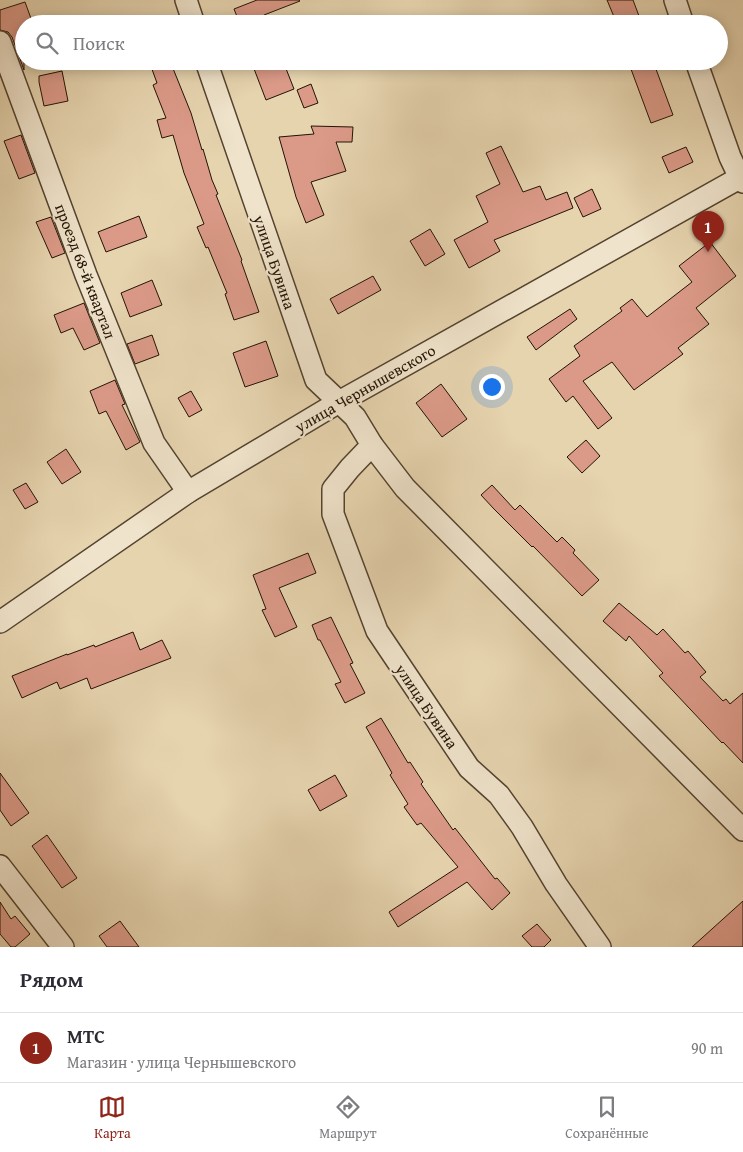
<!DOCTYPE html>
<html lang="ru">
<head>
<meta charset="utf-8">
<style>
	:root { --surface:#fff; --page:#f7f7f7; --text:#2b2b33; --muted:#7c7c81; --line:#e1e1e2; --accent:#8f2418 }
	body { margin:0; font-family:"Gentium Book Plus",serif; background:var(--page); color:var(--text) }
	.you { position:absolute; left:491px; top:386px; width:18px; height:18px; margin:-12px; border:4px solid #fff; border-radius:50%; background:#1a73e8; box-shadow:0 0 0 8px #1a73e833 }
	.badge { display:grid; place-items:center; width:32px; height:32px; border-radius:50%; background:var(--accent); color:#fff; font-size:16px; font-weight:700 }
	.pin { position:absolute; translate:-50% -41px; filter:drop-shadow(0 1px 2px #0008) }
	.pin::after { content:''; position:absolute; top:26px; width:18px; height:15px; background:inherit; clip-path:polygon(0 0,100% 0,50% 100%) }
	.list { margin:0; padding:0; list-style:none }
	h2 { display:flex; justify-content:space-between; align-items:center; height:65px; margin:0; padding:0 20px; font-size:21px }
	h2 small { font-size:16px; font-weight:400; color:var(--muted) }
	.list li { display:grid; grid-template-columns:32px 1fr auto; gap:15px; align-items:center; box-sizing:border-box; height:70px; padding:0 20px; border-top:1px solid var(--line) }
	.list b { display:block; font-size:19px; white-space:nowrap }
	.list p { margin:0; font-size:16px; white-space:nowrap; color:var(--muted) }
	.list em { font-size:16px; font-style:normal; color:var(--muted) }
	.icon { flex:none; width:28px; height:28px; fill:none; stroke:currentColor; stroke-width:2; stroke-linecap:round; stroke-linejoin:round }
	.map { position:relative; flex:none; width:743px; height:947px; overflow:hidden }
	.search { position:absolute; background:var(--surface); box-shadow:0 2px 12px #0003; left:15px; right:15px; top:15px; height:55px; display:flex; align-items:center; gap:12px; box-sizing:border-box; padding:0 18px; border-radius:28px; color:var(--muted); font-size:19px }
	.sheet { height:135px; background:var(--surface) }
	nav { display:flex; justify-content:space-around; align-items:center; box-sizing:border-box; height:70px; border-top:1px solid var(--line); background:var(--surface); font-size:14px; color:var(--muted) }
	nav a { display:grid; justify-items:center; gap:2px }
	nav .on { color:var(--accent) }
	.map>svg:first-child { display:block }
	.building { fill:#db9a88; stroke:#231304 }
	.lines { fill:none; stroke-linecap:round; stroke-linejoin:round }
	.street-casing { stroke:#54432f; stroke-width:24 }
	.street { stroke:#efe3cb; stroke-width:21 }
	.labels { text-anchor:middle; stroke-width:4.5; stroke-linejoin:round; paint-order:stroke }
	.street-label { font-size:16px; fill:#231304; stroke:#efe3cb }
</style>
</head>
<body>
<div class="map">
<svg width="743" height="947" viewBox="0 0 743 947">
	<rect width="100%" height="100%" fill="#e6d4af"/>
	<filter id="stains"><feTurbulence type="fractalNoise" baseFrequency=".004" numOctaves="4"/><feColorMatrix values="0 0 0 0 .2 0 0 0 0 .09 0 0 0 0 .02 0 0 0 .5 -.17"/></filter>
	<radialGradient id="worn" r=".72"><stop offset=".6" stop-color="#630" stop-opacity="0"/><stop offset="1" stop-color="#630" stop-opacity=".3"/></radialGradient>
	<g class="building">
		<polygon points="257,0 299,0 300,1 264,15 266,20 257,24 240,24 234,9"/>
		<polygon points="607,0 633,0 642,24 617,24"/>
		<polygon points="25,2 33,24 24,24 24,70 12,37 8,32 0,30 0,10"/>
		<polygon points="149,61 170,61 191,113 202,150 203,149 212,180 218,194 216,195 242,260 241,261 259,312 234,320 225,294 227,293 208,247 206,248 197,227 204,224 184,173 173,135 162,138 157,120 166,118 153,85 157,83"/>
		<polygon points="251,61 283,61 294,89 266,100"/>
		<polygon points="628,61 653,61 673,115 651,123"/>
		<polygon points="62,71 68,101 44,106 39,82 39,76"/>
		<polygon points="311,84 318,103 304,108 297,90"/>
		<polygon points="311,126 353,127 352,142 336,142 346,171 311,182 324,215 306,223 296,197 279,137 314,134"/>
		<polygon points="21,135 35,173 19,179 4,141"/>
		<polygon points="501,146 523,192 540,186 546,200 567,192 573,208 494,240 500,251 469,268 454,240 488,222 476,196 500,184 486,153"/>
		<polygon points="686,147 693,162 669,173 662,157"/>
		<polygon points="592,189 601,209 583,217 574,198"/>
		<polygon points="139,216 147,237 106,252 98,232"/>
		<polygon points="51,217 65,253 52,258 36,222"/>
		<polygon points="430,229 445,254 425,266 410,241"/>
		<polygon points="710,242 736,276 696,308 709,324 678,348 683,354 634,390 612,362 583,381 612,418 598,429 573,396 566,402 549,379 580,356 574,346 622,311 620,308 632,299 647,317 692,282 679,266"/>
		<polygon points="373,276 381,290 338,314 330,299"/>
		<polygon points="152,280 162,305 130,317 121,293"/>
		<polygon points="84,303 100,343 84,350 73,328 61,333 54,315"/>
		<polygon points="570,309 577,319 536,350 527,337"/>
		<polygon points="152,335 159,355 135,364 127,344"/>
		<polygon points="266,341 278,376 245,387 233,353"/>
		<polygon points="115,380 125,404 122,405 140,442 126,450 106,411 99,414 90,391"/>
		<polygon points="441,384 467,419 442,437 416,403"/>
		<polygon points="191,391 202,410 189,417 178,398"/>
		<polygon points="586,440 600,456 582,473 567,457"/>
		<polygon points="66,449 81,472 62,484 47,462"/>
		<polygon points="26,483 38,502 25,509 13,490"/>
		<polygon points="492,485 515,510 520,505 557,542 562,537 575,550 573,553 599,580 582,596 533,546 532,547 494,509 481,495"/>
		<polygon points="308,553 316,573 279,588 297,627 275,637 262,610 266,609 253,575"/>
		<polygon points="619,603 657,635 663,629 685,653 688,651 706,672 700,677 723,701 726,699 730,704 743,693 743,763 723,742 722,743 659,676 663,673 629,636 626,641 603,621"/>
		<polygon points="331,617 353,663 350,664 365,693 345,703 335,684 341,682 320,640 318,640 312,625"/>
		<polygon points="133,632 140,650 162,640 171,658 91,689 87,678 60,689 57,682 22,698 12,676 67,654 67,655 94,645 95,647"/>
		<polygon points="381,718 408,763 410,762 423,782 421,784 453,830 455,828 495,879 497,878 510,893 492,910 467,882 398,927 389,912 458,867 421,823 417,825 404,807 408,804 390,775 392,773 366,727"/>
		<polygon points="0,773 29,813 11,826 0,810"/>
		<polygon points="335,775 347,796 320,811 308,790"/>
		<polygon points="47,835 77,878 62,888 32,846"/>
		<polygon points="743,901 743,947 692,947"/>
		<polygon points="0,902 11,919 15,916 30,934 15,947 11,947 0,934"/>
		<polygon points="120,921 139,947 107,947 99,936"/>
		<polygon points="537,924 551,940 544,947 532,947 522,936"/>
	</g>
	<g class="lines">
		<defs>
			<g id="street">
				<polyline points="186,0 194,24"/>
				<polyline points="675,0 683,24"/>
				<polyline points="0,42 86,275 154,443 188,492"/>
				<polyline points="206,61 316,380 355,417 372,445 405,488 743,830"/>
				<polyline points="696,61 730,157 740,178 743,182"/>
				<polyline points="372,445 350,468 333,489 333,514 377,631 469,768 499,795 522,827 556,884 600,947"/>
				<polyline points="0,622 188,492 339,402 743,176"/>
				<polyline points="0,866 63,947"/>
			</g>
		</defs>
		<use href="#street" class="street-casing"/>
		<use href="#street" class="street"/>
	</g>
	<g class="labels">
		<g class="street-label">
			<text transform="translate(275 262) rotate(71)" y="6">улица Бувина</text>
			<text transform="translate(86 271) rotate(69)" y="6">проезд 68-й квартал</text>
			<text transform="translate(365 388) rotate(-30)" y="6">улица Чернышевского</text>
			<text transform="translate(427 706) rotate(56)" y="6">улица Бувина</text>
		</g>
	</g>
	<rect width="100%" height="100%" filter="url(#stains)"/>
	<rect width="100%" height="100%" fill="url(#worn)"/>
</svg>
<div class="you"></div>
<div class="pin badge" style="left:708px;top:252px">1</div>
<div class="search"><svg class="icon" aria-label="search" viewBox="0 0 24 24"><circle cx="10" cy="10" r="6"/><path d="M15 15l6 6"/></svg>Поиск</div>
</div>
<section class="sheet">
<h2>Рядом<small></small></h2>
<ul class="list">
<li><span class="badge">1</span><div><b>МТС</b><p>Магазин · улица Чернышевского</p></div><em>90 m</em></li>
</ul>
</section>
<nav>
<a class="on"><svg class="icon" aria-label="map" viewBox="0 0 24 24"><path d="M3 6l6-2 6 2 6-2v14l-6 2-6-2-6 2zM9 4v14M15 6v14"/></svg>Карта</a>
<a><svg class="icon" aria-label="directions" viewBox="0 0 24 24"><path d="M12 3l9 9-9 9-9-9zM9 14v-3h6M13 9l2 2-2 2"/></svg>Маршрут</a>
<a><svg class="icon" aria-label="saved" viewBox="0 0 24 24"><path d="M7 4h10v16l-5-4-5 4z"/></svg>Сохранённые</a>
</nav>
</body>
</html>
